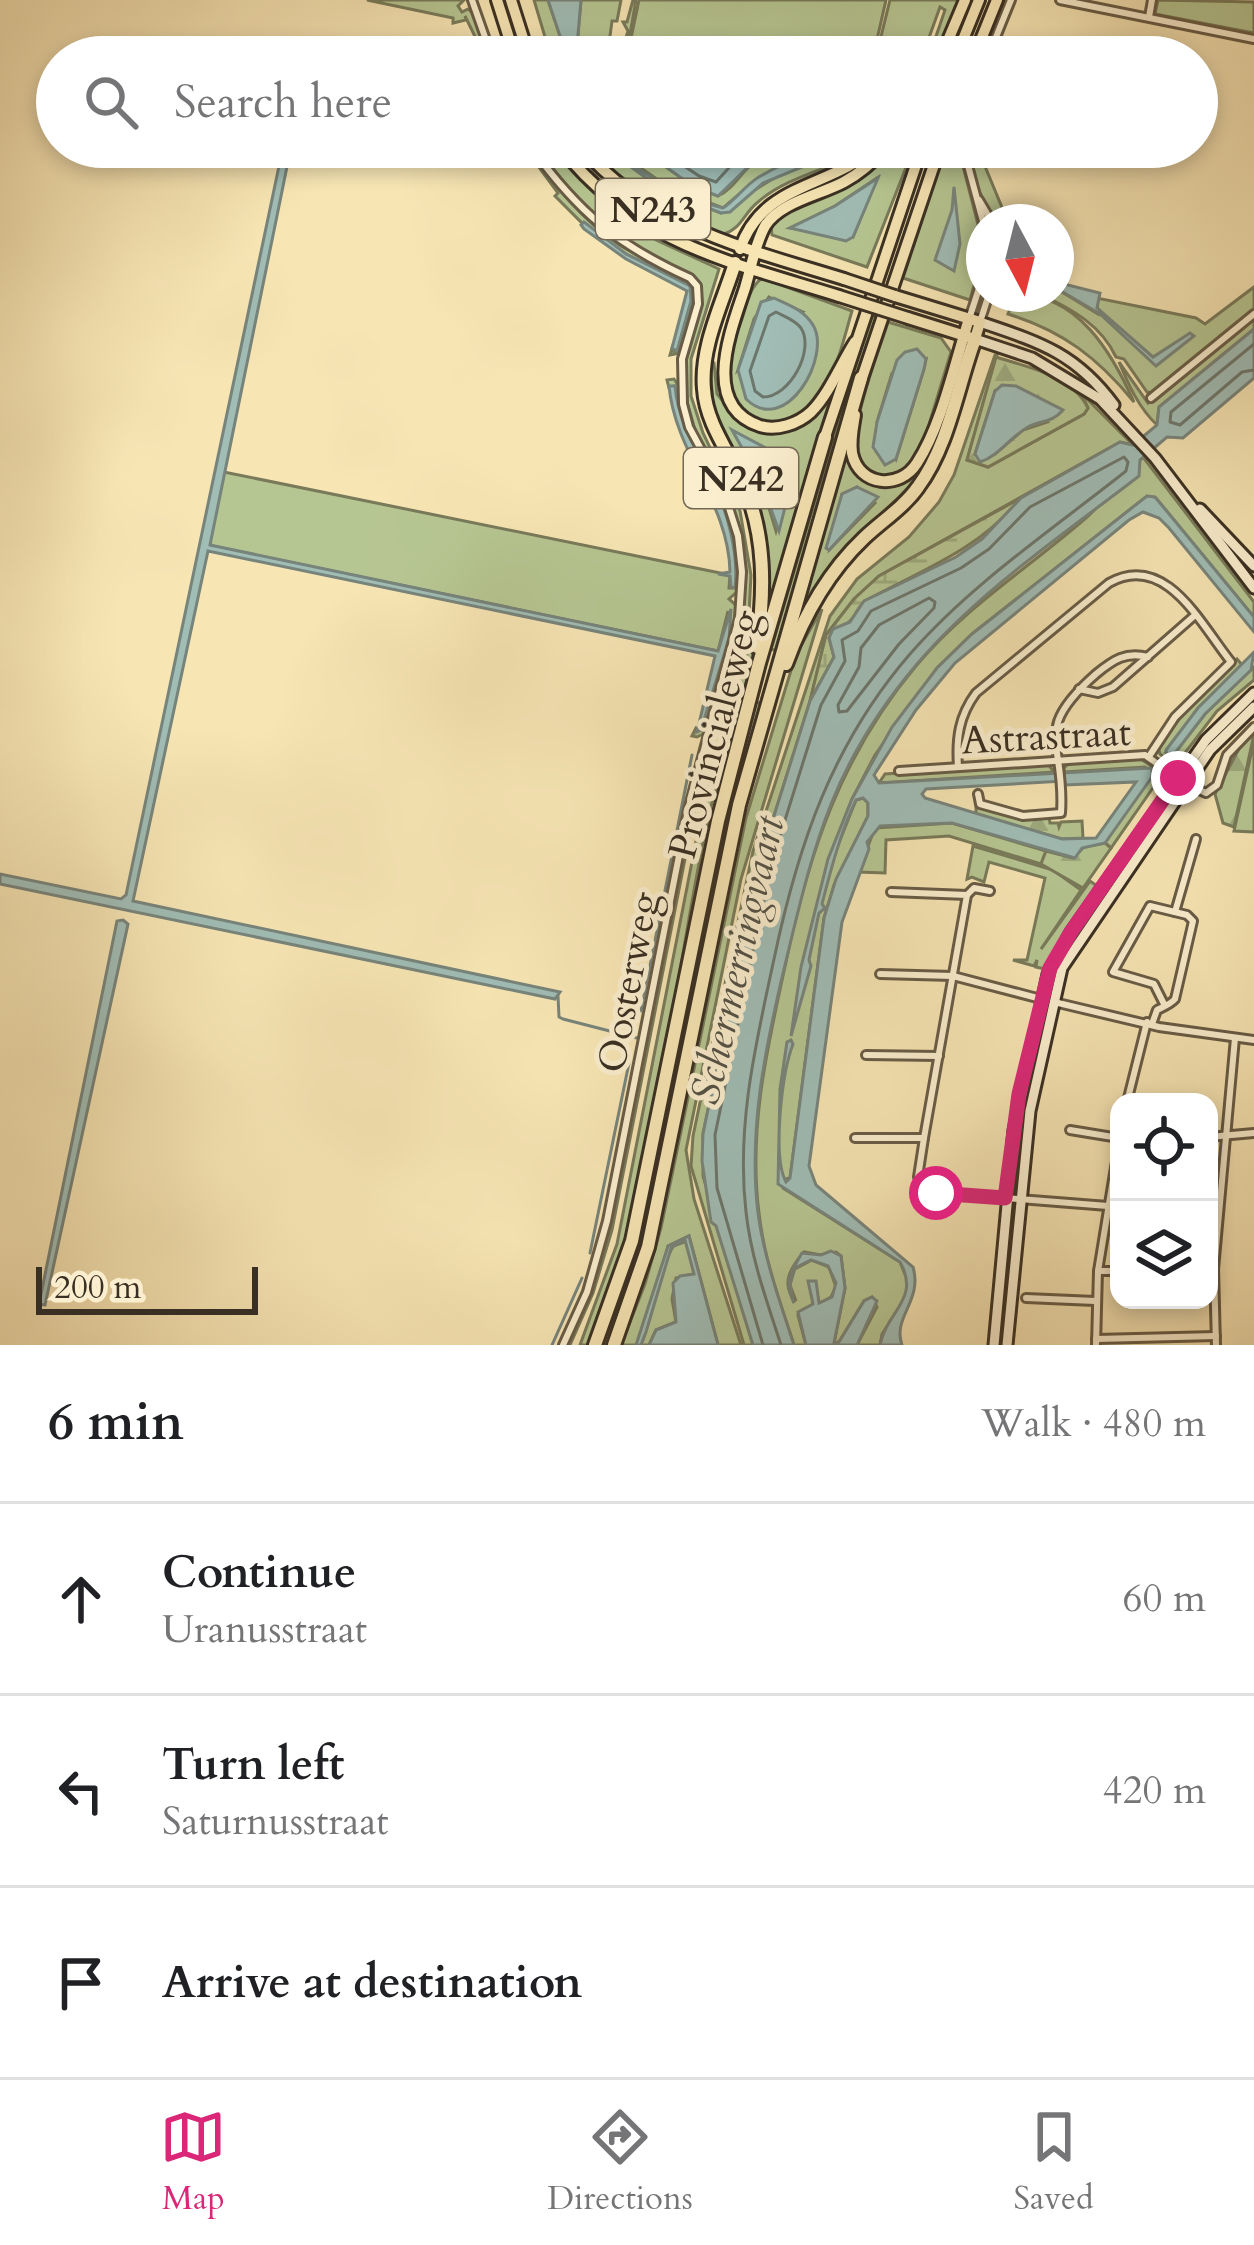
<!DOCTYPE html>
<html lang="en">
<head>
<meta charset="utf-8">
<style>
	:root { --surface:#fff; --page:#f6f6f6; --text:#202124; --muted:#757577; --line:#e0e0e0; --accent:#db2777 }
	body { margin:0; font-family:Cardo,serif; background:var(--page); color:var(--text) }
	.controls { position:absolute; right:36px; bottom:36px; display:grid; overflow:hidden; border-radius:24px; box-shadow:0 6px 18px #0003 }
	.controls button { width:108px; height:108px; display:grid; place-items:center; padding:0; border:0; border-bottom:3px solid var(--line); background:var(--surface); color:var(--text); font:60px sans-serif }
	.compass { position:absolute; left:966px; top:204px; width:108px; height:108px; border-radius:50%; background:var(--surface); box-shadow:0 6px 18px #0003; rotate:173deg }
	.scale { position:absolute; left:36px; bottom:30px; width:222px; box-sizing:border-box; padding-left:12px; border:6px solid #392f22; border-top:0; font-size:33px; line-height:42px; white-space:nowrap; color:#392f22; -webkit-text-stroke:9px #faeece; paint-order:stroke }
	.stop { position:absolute; width:36px; height:36px; margin:-27px; border:9px solid #db2777; border-radius:50%; background:#fff }
	.stop.end { background:#db2777; border-color:#fff; box-shadow:0 3px 12px #0008 }
	.list { margin:0; padding:0; list-style:none }
	h2 { display:flex; justify-content:space-between; align-items:center; height:156px; margin:0; padding:0 48px; font-size:51px }
	h2 small { font-size:39px; font-weight:400; color:var(--muted) }
	.list li { display:grid; grid-template-columns:78px 1fr auto; gap:36px; align-items:center; box-sizing:border-box; height:192px; padding:0 48px; border-top:3px solid var(--line) }
	.list b { display:block; font-size:45px; white-space:nowrap }
	.list p { margin:0; font-size:39px; white-space:nowrap; color:var(--muted) }
	.list em { font-size:39px; font-style:normal; color:var(--muted) }
	.icon { flex:none; width:66px; height:66px; fill:none; stroke:currentColor; stroke-width:2; stroke-linecap:round; stroke-linejoin:round }
	.map { position:relative; flex:none; width:1254px; height:1345px; overflow:hidden }
	.search { position:absolute; background:var(--surface); box-shadow:0 6px 18px #0003; left:36px; right:36px; top:36px; height:132px; display:flex; align-items:center; gap:30px; box-sizing:border-box; padding:0 42px; border-radius:66px; color:var(--muted); font-size:45px }
	.sheet { height:732px; background:var(--surface) }
	nav { display:flex; justify-content:space-around; align-items:center; box-sizing:border-box; height:168px; border-top:3px solid var(--line); background:var(--surface); font-size:33px; color:var(--muted) }
	nav a { display:grid; justify-items:center; gap:6px }
	nav .on { color:var(--accent) }
	.map>svg:first-child { display:block }
	.green { fill:#b6c692; stroke:#787a5a; stroke-width:3; fill-rule:evenodd }
	.forest { fill:url(#forest-firs); stroke:#787a5a; stroke-width:3; fill-rule:evenodd }
	.wetland { fill:url(#wetland-marsh); stroke:#787a5a; stroke-width:3 }
	.water { fill:#a0bdb6; stroke:#77847b; stroke-width:3; fill-rule:evenodd }
	.lines { fill:none; stroke-linecap:round; stroke-linejoin:round }
	.shore { stroke:#6c766c; stroke-width:3 }
	.stream { stroke:#77847b; stroke-width:3 }
	.street-casing { stroke:#685c46; stroke-width:12 }
	.secondary-casing { stroke:#392f22; stroke-width:15 }
	.primary-casing { stroke:#392f22; stroke-width:16 }
	.highway-casing { stroke:#392f22; stroke-width:18 }
	.street { stroke:#faeece; stroke-width:6 }
	.secondary { stroke:#faeece; stroke-width:9 }
	.primary { stroke:#f7e5b4; stroke-width:10 }
	.highway { stroke:#f7e5b4; stroke-width:12 }
	.primary-bridge-casing { stroke:#392f22; stroke-width:16; stroke-linecap:butt }
	.primary-bridge { stroke:#f7e5b4; stroke-width:10 }
	.route { stroke:#db2777; stroke-width:15 }
	.labels { text-anchor:middle; stroke-width:10; stroke-linejoin:round; paint-order:stroke }
	.shield { fill:#faeece; stroke:#736856; stroke-width:3 }
	.shield-label { font-size:36px; font-weight:bold; fill:#392f22 }
	.street-label { font-size:39px; fill:#392f22; stroke:#faeece }
	.water-label { font-size:42px; font-style:italic; fill:#535247; stroke:#faeece }
</style>
</head>
<body>
<div class="map">
<svg width="1254" height="1345" viewBox="0 0 1254 1345">
	<defs>
		<pattern id="forest-firs" width="22" height="20" patternUnits="userSpaceOnUse" patternTransform="scale(3)"><rect width="22" height="20" fill="#b6c692"/><path d="M5 1l3.5 6h-7zM16 11l3.5 6h-7z" fill="#9daa7e"/></pattern>
		<pattern id="wetland-marsh" width="20" height="14" patternUnits="userSpaceOnUse" patternTransform="scale(3)"><rect width="20" height="14" fill="#b6c692"/><path d="M1 5h8M5 5V1M11 12h8M15 12V8" fill="none" stroke="#9daa7e"/></pattern>
	</defs>
	<rect width="100%" height="100%" fill="#f7e5b4"/>
	<filter id="stains"><feTurbulence type="fractalNoise" baseFrequency=".00167" numOctaves="4"/><feColorMatrix values="0 0 0 0 .2 0 0 0 0 .09 0 0 0 0 .02 0 0 0 .5 -.17"/></filter>
	<radialGradient id="worn" r=".72"><stop offset=".6" stop-color="#630" stop-opacity="0"/><stop offset="1" stop-color="#630" stop-opacity=".3"/></radialGradient>
	<g class="green">
		<polygon points="367,0 464,0 458,6 462,12 468,9 477,17 489,57 485,57 465,16 466,20 453,23 453,18"/>
		<polygon points="534,0 548,0 567,57 551,57"/>
		<polygon points="581,0 621,0 617,21 612,21 608,51 621,54 628,31 623,22 627,22 633,0 636,0 626,57 576,57"/>
		<polygon points="639,0 886,0 873,57 675,57 629,48"/>
		<polygon points="890,0 959,0 936,57 929,57 945,10 940,7 922,57 876,57"/>
		<polygon points="1158,0 1254,2 1254,33 1155,14"/>
		<path d="M524 147H528C554 184 582 221 621 246 643 260 679 269 696 289L680 353 670 355 672 348 674 352 678 349 691 301 690 286 626 254 582 223 555 196 558 193Z"/>
		<polygon points="535,147 555,147 613,212 656,240 719,269 691,359 691,396 703,433 740,511 751,575 749,614 698,793 612,1230 593,1293 570,1345 567,1345 601,1258 615,1200 689,817 716,707 738,637 744,557 736,517 696,433 685,396 684,362 701,300 700,284 692,275 643,253 589,214"/>
		<path d="M586 147H604L664 191 721 213C763 183 817 147 871 147 835 168 789 175 758 202 744 213 741 229 724 234 672 227 621 183 586 147Z"/>
		<path d="M611 147H638L694 187 718 196C735 188 742 170 754 163 769 153 815 147 834 147L759 177 723 208 668 187Z"/>
		<path d="M891 147H914L867 267 772 235 771 226 781 215ZM877 178 853 237 790 228 835 206Z"/>
		<polygon points="946,147 958,147 984,248 970,300 903,278"/>
		<polygon points="967,147 977,147 1008,222 994,222 973,178"/>
		<path d="M762 278 852 311C843 341 835 381 813 405 788 433 743 429 731 392 724 369 734 340 742 319 747 304 749 288 762 278ZM769 297 803 312 738 370 754 319Z"/>
		<path d="M1254 287V313L1155 393 1147 392 1124 359 1116 357C1101 325 1072 309 1040 294H1056L1057 289 1098 314 1097 298 1196 318 1205 324Z"/>
		<path d="M1016 294C1078 294 1112 353 1134 402 1098 358 1063 331 1008 314Z"/>
		<path d="M716 304C717 333 696 363 703 400 708 427 725 450 736 474 753 510 763 549 761 589 759 670 722 750 706 828 671 996 657 1174 593 1335L588 1345H580L617 1244 700 821 757 618 759 579 752 524 738 484 709 426 699 389 701 357Z"/>
		<polygon points="870,315 876,317 777,651 771,649"/>
		<path d="M1254 319V329L1159 407 1157 425C1139 408 1129 386 1119 362L1148 403Z"/>
		<path d="M888 322 941 338 951 352 921 451 916 461 893 478C879 476 868 475 860 462 844 436 879 352 888 322ZM926 359 924 369 896 459 877 422 892 373Z"/>
		<polygon points="995,355 997,355 967,460 988,467 1084,414 1088,408 1081,393 1133,445 1120,442 879,576 854,599 826,635 810,701 758,867 703,1134 703,1176 753,1345 744,1345 691,1166 693,1136 753,851 830,616 857,579 909,537 939,502 954,475"/>
		<path d="M710 363H714L717 394 738 420 796 426 835 382 767 619 762 542 714 420ZM733 431 796 465 776 531 761 482Z"/>
		<path d="M674 379 678 385C683 431 711 464 726 506 736 534 738 561 739 590L729 599 737 606 731 641 703 734 697 737 692 736 696 728 701 730 729 639 728 611 718 651 212 546 209 542 224 472 730 575 729 588H734C734 562 733 537 724 511 709 467 681 433 674 386L669 388 667 380Z"/>
		<path d="M847 440 873 484H903L923 470 907 495 877 522 795 632ZM857 487 875 503 830 549 842 494Z"/>
		<path d="M1143 457 1254 602V617L1156 498 1147 496 972 634 937 668 875 755 852 799 831 854 832 860 856 800 863 798 868 803V816L834 885 824 918 790 1178 782 1180 783 1188 900 1262 909 1284 906 1298 882 1334 880 1345H857L877 1307 872 1297 864 1301 839 1342 834 1343 845 1288 841 1256 836 1252 821 1255 804 1252C792 1266 779 1284 796 1301L790 1285 793 1270 812 1260 829 1267 836 1287 831 1297 819 1304 816 1287 811 1288 813 1304 798 1315 806 1345H794C780 1302 764 1259 759 1213 748 1127 768 1045 786 962 809 851 842 754 916 666 965 607 1030 567 1087 517 1107 499 1123 476 1143 457Z"/>
		<polygon points="822,609 741,879 686,1150 694,1199 741,1345 718,1345 689,1236 668,1246 663,1267 673,1246 687,1241 694,1274 676,1278 672,1299 676,1322 656,1330 649,1345 621,1345 645,1284 661,1228 746,818 796,654"/>
		<polygon points="1237,659 1243,666 1198,708 1166,752 1175,753 1205,714 1254,667 1254,680 1217,711 1178,762 1174,764 1160,754 1158,746 1191,704"/>
		<polygon points="756,702 762,704 646,1239 609,1345 602,1345 619,1304 639,1237 731,791"/>
		<polygon points="1254,741 1254,832 1234,831"/>
		<polygon points="1139,758 1167,776 1157,782 1111,848 1105,843 1152,773 1145,767 1064,772 1064,768 1070,762"/>
		<polygon points="1048,764 1054,772 879,783 885,774"/>
		<polygon points="952,823 1046,851 1041,864 949,836 886,840 885,873 858,872 875,828"/>
		<polygon points="973,846 1053,870 1081,890 1041,949 1090,881 1097,886 1045,969 1036,967 1037,960 1034,966 1013,960 1027,960 1045,878 989,862 984,882 972,877 967,879"/>
	</g>
	<g class="forest">
		<path d="M996 357C1028 367 1073 376 1088 408L1084 414 988 467 967 460ZM995 391 1047 422 1023 430 995 454H975Z"/>
		<polygon points="1254,734 1234,827 1223,823 1215,794 1241,745"/>
		<polygon points="976,806 1022,819 1049,817 1050,823 1058,823 1059,827 1061,822 1082,821 1083,838 1062,839 976,814"/>
		<polygon points="1105,843 1111,848 1083,888 1041,864 1046,851 1073,858 1084,847"/>
	</g>
	<path class="wetland" d="M1021 498C979 550 922 570 867 600 858 605 857 614 850 621 843 628 836 628 829 638L834 657 810 701 826 635 854 599 879 576Z"/>
	<g class="water">
		<polygon points="548,0 581,0 576,57 567,57"/>
		<polygon points="283,147 291,147 210,545 718,651 731,609 729,639 701,730 697,732 715,656 208,551 133,901 560,992 555,999 0,884 0,874 121,899 126,895"/>
		<path d="M604 147C619 149 629 163 643 172 667 188 695 201 723 208 736 200 745 185 759 177 784 162 821 147 850 147L763 183 730 212 721 213 664 191Z"/>
		<polygon points="638,147 795,147 752,163 718,196 694,187"/>
		<polygon points="878,178 853,237 846,241 790,228 835,206"/>
		<polygon points="954,187 960,244 954,271 935,260 952,210"/>
		<polygon points="584,222 626,254 690,286 691,301 677,351 672,348 687,291 626,259 584,229 581,225"/>
		<polygon points="1056,282 1100,293 1097,308 1153,357 1190,333 1194,336 1156,366 1100,314 1056,288"/>
		<path d="M774 298C789 305 804 310 813 325 832 356 786 438 746 399L738 370 761 302Z"/>
		<path d="M1254 329V378L1183 438 1167 437 1140 460 1139 476C1064 534 979 591 917 664 831 765 814 845 784 969 765 1049 748 1131 758 1213 764 1258 780 1302 794 1345H753L716 1226 711 1222 702 1161 703 1134 758 867 810 701 834 657 829 638 833 629 850 622 864 601 956 557 982 539 1021 498 1120 442 1133 445 1157 425 1159 407Z"/>
		<polygon points="917,349 926,359 924,369 896,459 885,465 873,447 877,422 897,360 905,352"/>
		<path d="M1002 385 1016 386 1063 410C1052 423 1041 420 1028 427 1010 437 999 456 980 462L975 454 995 391Z"/>
		<path d="M669 386H675C678 423 697 449 712 480 727 510 739 553 735 588L731 587 730 576 718 574 730 572C729 503 675 453 669 386Z"/>
		<polygon points="732,430 796,464 779,531 761,482"/>
		<polygon points="857,487 878,497 829,550 826,548 842,494"/>
		<path d="M1147 496 1155 497 1254 617V632L1169 528 1159 518 1143 512 1129 520 955 663 916 710 874 775 879 783 1152 768V777L1105 843 1082 848 1075 858 952 823 880 826 867 842 869 849 842 922 809 1166 816 1185 913 1267C923 1301 892 1317 902 1345H880C886 1312 921 1299 900 1262L778 1184 780 1089 787 1042 791 1040 793 1044C782 1073 772 1156 786 1182L790 1178 824 918 836 879 868 816V803L863 798 856 800C840 834 831 869 822 904L825 908 819 913 809 960 811 966 791 1036 801 967 828 859 852 799 892 727 937 668 972 634ZM1064 781 1065 785 1136 782 1096 838 1062 839 925 798 922 794 926 789Z"/>
		<polygon points="1254,652 1251,670 1205,714 1175,753 1167,756 1166,750 1198,708"/>
		<polygon points="123,920 128,924 45,1305 39,1304 117,921"/>
		<polygon points="689,1236 718,1345 649,1345 656,1330 676,1322 673,1283 680,1276 694,1274 685,1240 671,1248 646,1332 641,1345 636,1345 668,1246"/>
		<path d="M831 1251 841 1256 845 1288 834 1343 839 1342 864 1301 872 1297 877 1301 857 1345H806L798 1312 813 1304 808 1281H816L819 1303 832 1297 836 1283 828 1266 811 1260 795 1268 790 1285 794 1303C783 1281 791 1272 802 1253L821 1255Z"/>
	</g>
	<g class="lines">
		<g class="shore">
			<polyline points="656,147 699,176 716,182 736,160 756,147"/>
			<path d="M776 312C785 317 795 320 801 328 815 350 790 397 763 397L755 391 750 371 769 316Z"/>
			<polyline points="1254,344 1171,412 1170,422 1180,425 1242,372 1254,370"/>
			<polygon points="929,598 935,602 934,608 899,644 847,711 839,712 838,705 859,667 861,648 879,625"/>
			<path d="M763 1345 717 1188 715 1135 770 868 821 705 845 661 842 640 858 631 871 611 961 568 989 549 1030 507 1124 457 1128 462 1126 471C1053 529 971 584 910 654 832 744 798 845 774 959 756 1043 736 1125 746 1212 751 1258 767 1302 781 1345"/>
		</g>
		<g class="stream">
			<polyline points="558,996 559,1017 563,1019 637,1038"/>
			<polyline points="641,1011 692,755"/>
			<polyline points="590,1253 629,1063"/>
			<polyline points="552,1345 582,1278"/>
		</g>
		<defs>
			<g id="street">
				<polyline points="472,0 492,57"/>
				<polyline points="1060,0 1254,39"/>
				<polyline points="1149,17 1152,0"/>
				<polyline points="988,57 1011,0"/>
				<path d="M531 147C578 212 617 245 690 278L697 286 698 304 682 359 683 404 689 427 724 492 738 536 742 572 739 618 688 810 607 1221 587 1292 563 1345"/>
				<polyline points="963,147 984,225"/>
				<polyline points="979,200 992,222"/>
				<polyline points="969,319 984,273"/>
				<polyline points="980,322 989,294"/>
				<polyline points="1151,398 1254,314"/>
				<polyline points="1079,689 1098,693 1113,687 1194,616"/>
				<path d="M958 767C956 738 959 716 976 693L1109 583C1166 551 1201 625 1231 662L1175 717 1150 755"/>
				<polyline points="899,771 1145,755 1186,784 1206,793 1217,785 1227,755 1254,727"/>
				<path d="M978 794 980 804 1023 816 1061 813C1066 741 1030 732 1096 674 1113 660 1126 651 1148 657"/>
				<polyline points="967,895 974,888 990,891"/>
				<polyline points="1175,912 1196,839"/>
				<polyline points="880,974 953,976 1041,999"/>
				<polyline points="1054,1002 1159,1027 1254,1040"/>
				<path d="M1152 1024 1157 1010C1163 1007 1171 1004 1175 999L1193 921 1187 915 1150 906 1113 972 1154 984 1165 1006"/>
				<polyline points="866,1055 939,1056"/>
				<polyline points="1127,1102 1147,1022"/>
				<polyline points="1070,1130 1119,1138"/>
				<polyline points="1209,1137 1254,1133"/>
				<polyline points="855,1138 924,1138 967,895 891,892"/>
				<polyline points="924,1138 918,1177 929,1192 1108,1206"/>
				<polyline points="1098,1271 1119,1271"/>
				<polyline points="1026,1298 1095,1301"/>
				<polyline points="1096,1339 1216,1336"/>
				<polyline points="1096,1345 1098,1271 1119,1143"/>
				<polyline points="1216,1345 1214,1269 1235,1038"/>
			</g>
			<g id="secondary">
				<path d="M980 322C1039 342 1076 353 1114 405"/>
				<polyline points="975,339 1032,358 1100,399 1155,458 1254,588"/>
				<polyline points="1200,509 1254,566"/>
				<polyline points="994,1345 1014,1130 1048,974 1071,932 1206,740 1254,693"/>
				<polyline points="1007,1345 1030,1111 1062,968 1210,750 1254,707"/>
			</g>
			<g id="primary">
				<polyline points="497,0 515,57"/>
				<polyline points="511,0 529,57"/>
				<polyline points="941,57 965,0"/>
				<polyline points="956,57 979,0"/>
				<polyline points="974,57 997,0"/>
				<path d="M560 147C637 244 727 261 839 296"/>
				<path d="M581 147C650 227 747 249 844 279"/>
				<path d="M740 249C763 182 829 189 876 147"/>
				<polyline points="895,296 980,322 975,339 908,318"/>
				<path d="M855 342C841 364 829 394 811 412 798 424 777 431 760 426 699 406 732 328 745 288 751 268 755 244 765 226 780 202 820 195 844 182 861 173 874 161 887 147"/>
				<polyline points="860,384 940,147"/>
				<path d="M855 415C853 427 850 440 852 453 859 487 900 490 917 463 942 425 955 362 969 319"/>
				<polyline points="825,437 922,147"/>
			</g>
			<g id="highway">
				<path d="M735 263C723 302 700 347 704 389 706 423 729 452 743 483 766 535 765 591 757 647"/>
				<path d="M786 664C803 617 826 574 864 538 882 521 904 507 918 487 949 445 957 388 975 339"/>
				<polyline points="595,1345 632,1241 718,821 759,663 825,437"/>
				<polyline points="614,1345 648,1247 739,805 861,378"/>
			</g>
		</defs>
		<use href="#street" class="street-casing"/>
		<use href="#secondary" class="secondary-casing"/>
		<use href="#primary" class="primary-casing"/>
		<use href="#highway" class="highway-casing"/>
		<use href="#street" class="street"/>
		<use href="#secondary" class="secondary"/>
		<use href="#primary" class="primary"/>
		<use href="#highway" class="highway"/>
		<defs>
			<g id="primary-bridge">
				<polyline points="844,279 895,296"/>
				<polyline points="839,296 908,318"/>
			</g>
		</defs>
		<use href="#primary-bridge" class="primary-bridge-casing"/>
		<use href="#primary-bridge" class="primary-bridge"/>
	</g>
	<g class="lines">
		<polyline class="route" points="936,1193 1005,1198 1019,1094 1050,968 1071,932 1178,778"/>
	</g>
	<g class="labels">
		<g class="shield">
			<rect x="596" y="179" width="114" height="60" rx="9"/>
			<rect x="684" y="448" width="114" height="60" rx="9"/>
		</g>
		<g class="shield-label">
			<text x="653" y="222">N243</text>
			<text x="741" y="491">N242</text>
		</g>
		<g class="street-label">
			<text transform="translate(713 734) rotate(-75)" y="14">Provincialeweg</text>
			<text transform="translate(1046 735) rotate(-3)" y="14">Astrastraat</text>
			<text transform="translate(627 982) rotate(-79)" y="14">Oosterweg</text>
		</g>
		<g class="water-label">
			<text transform="translate(736 960) rotate(-77)" y="15">Schermerringvaart</text>
		</g>
	</g>
	<rect width="100%" height="100%" filter="url(#stains)"/>
	<rect width="100%" height="100%" fill="url(#worn)"/>
</svg>
<div class="controls">
<button><svg class="icon" aria-label="locate" viewBox="0 0 24 24"><circle cx="12" cy="12" r="6"/><path d="M12 2v4M12 18v4M2 12h4M18 12h4"/></svg></button>
<button><svg class="icon" aria-label="layers" viewBox="0 0 24 24"><path d="M12 4l9 5-9 5-9-5zM3 14l9 5 9-5"/></svg></button>
</div>
<svg class="compass" viewBox="-18 -18 36 36"><path d="M0-13l5 13h-10z" fill="#e53935"/><path d="M0 13l5-13h-10z" fill="#757577"/></svg>
<div class="scale">200 m</div>
<div class="stop" style="left:936px;top:1193px"></div>
<div class="stop end" style="left:1178px;top:778px"></div>
<div class="search"><svg class="icon" aria-label="search" viewBox="0 0 24 24"><circle cx="10" cy="10" r="6"/><path d="M15 15l6 6"/></svg>Search here</div>
</div>
<section class="sheet">
<h2>6 min<small>Walk · 480 m</small></h2>
<ul class="list">
<li><svg class="icon" aria-label="ahead" viewBox="0 0 24 24"><path d="M12 20V5M6 11l6-6 6 6"/></svg><div><b>Continue</b><p>Uranusstraat</p></div><em>60 m</em></li>
<li><svg class="icon" aria-label="left" viewBox="0 0 24 24"><path d="M17 20v-9H6M10 6l-5 5 5 5"/></svg><div><b>Turn left</b><p>Saturnusstraat</p></div><em>420 m</em></li>
<li><svg class="icon" aria-label="arrive" viewBox="0 0 24 24"><path d="M6 21V4h12l-3 4 3 4H6"/></svg><div><b>Arrive at destination</b></div></li>
</ul>
</section>
<nav>
<a class="on"><svg class="icon" aria-label="map" viewBox="0 0 24 24"><path d="M3 6l6-2 6 2 6-2v14l-6 2-6-2-6 2zM9 4v14M15 6v14"/></svg>Map</a>
<a><svg class="icon" aria-label="directions" viewBox="0 0 24 24"><path d="M12 3l9 9-9 9-9-9zM9 14v-3h6M13 9l2 2-2 2"/></svg>Directions</a>
<a><svg class="icon" aria-label="saved" viewBox="0 0 24 24"><path d="M7 4h10v16l-5-4-5 4z"/></svg>Saved</a>
</nav>
</body>
</html>
